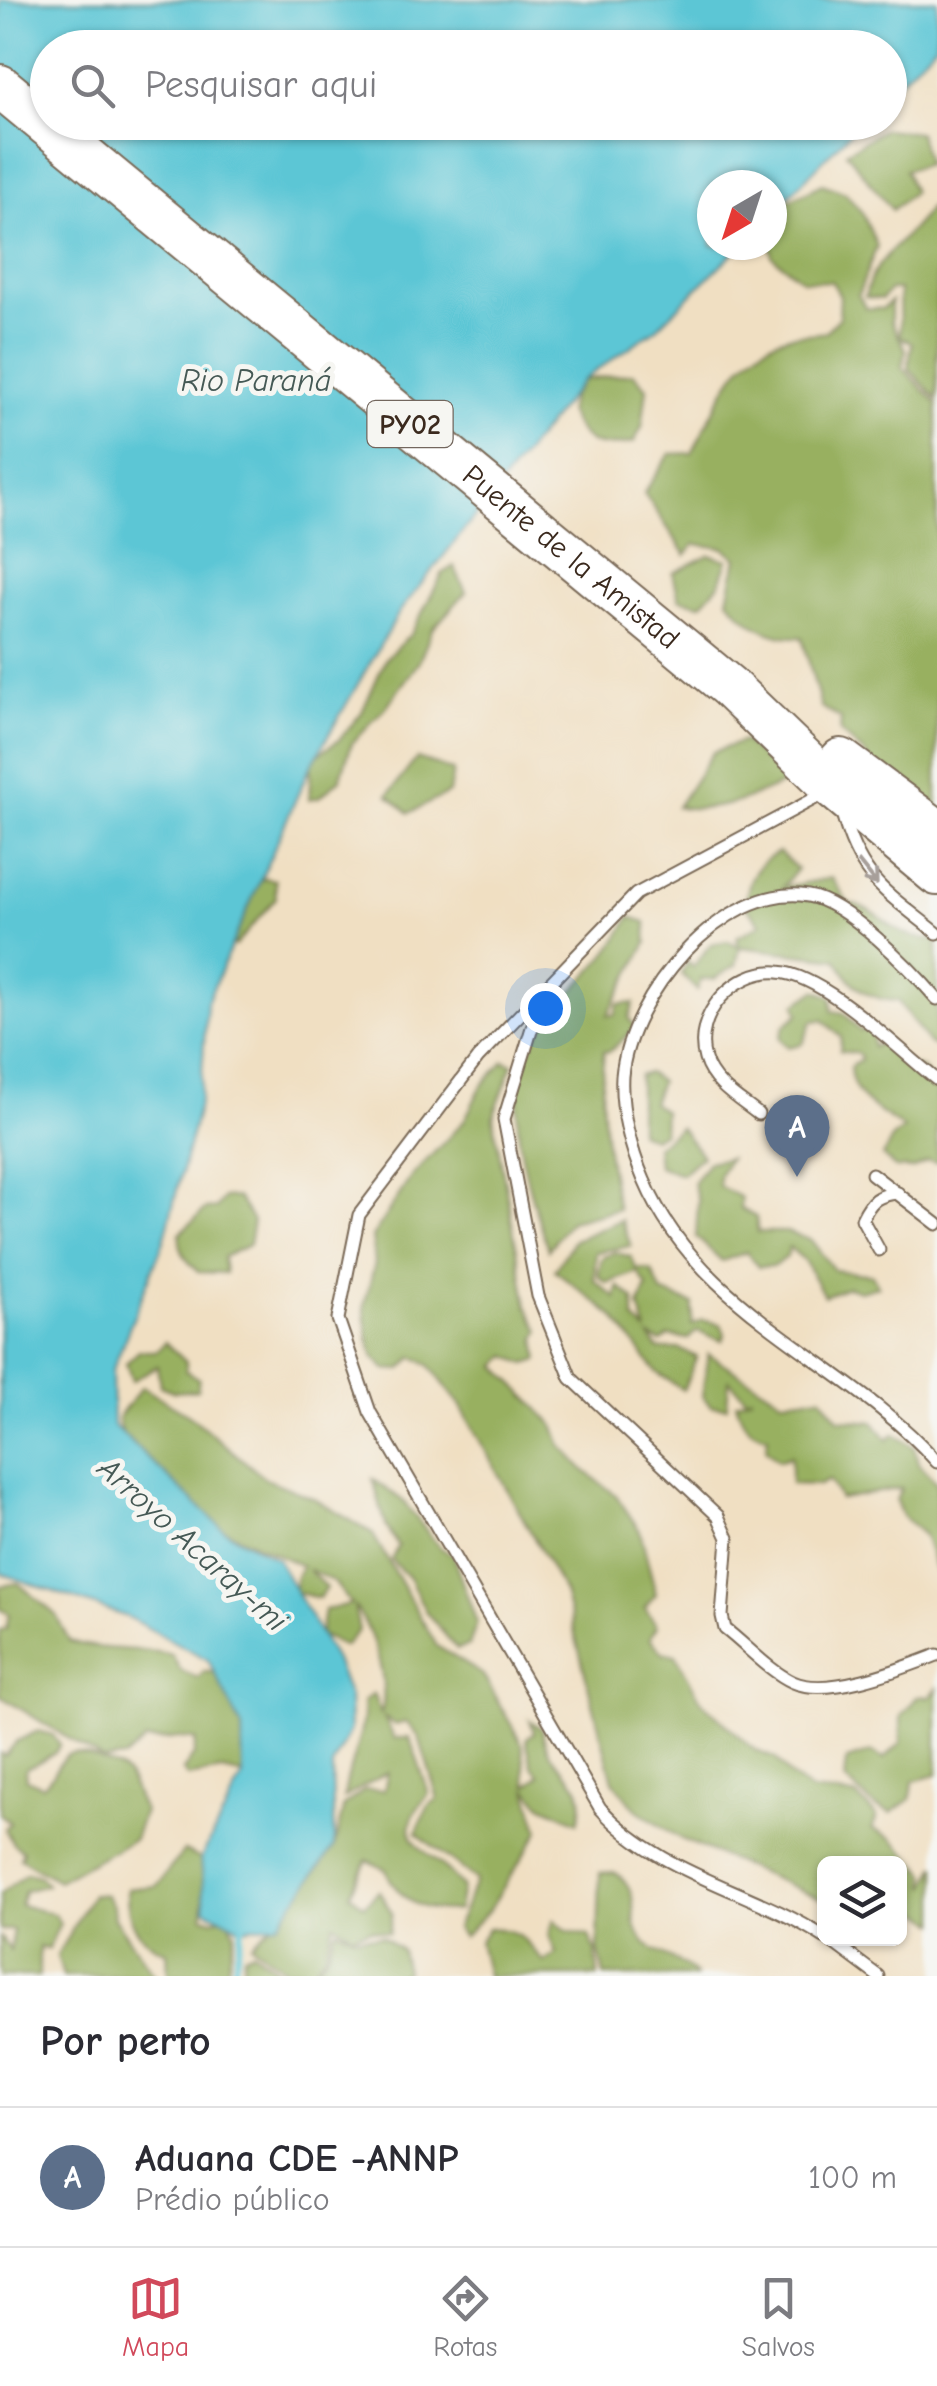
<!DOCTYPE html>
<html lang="pt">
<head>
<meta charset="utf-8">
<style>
	:root { --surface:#fff; --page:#f7f7f7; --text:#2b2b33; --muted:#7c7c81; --line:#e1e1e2; --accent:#d1495b }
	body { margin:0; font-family:"Comic Neue",sans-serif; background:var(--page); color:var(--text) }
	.controls { position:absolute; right:30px; bottom:30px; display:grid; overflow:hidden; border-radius:15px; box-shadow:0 2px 8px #0004 }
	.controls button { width:90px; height:90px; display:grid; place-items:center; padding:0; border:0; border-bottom:2px solid var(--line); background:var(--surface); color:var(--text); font:50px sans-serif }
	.compass { position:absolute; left:697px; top:170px; width:90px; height:90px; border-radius:50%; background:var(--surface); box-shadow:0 2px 8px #0004; rotate:219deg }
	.you { position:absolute; left:545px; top:1008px; width:35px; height:35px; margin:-25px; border:8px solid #fff; border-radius:50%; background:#1a73e8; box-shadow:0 0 0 15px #1a73e833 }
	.badge { display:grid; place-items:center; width:65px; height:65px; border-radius:50%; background:var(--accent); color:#fff; font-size:32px; font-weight:700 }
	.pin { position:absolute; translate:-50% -82px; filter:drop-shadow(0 2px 5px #0008) }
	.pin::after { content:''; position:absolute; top:52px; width:35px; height:30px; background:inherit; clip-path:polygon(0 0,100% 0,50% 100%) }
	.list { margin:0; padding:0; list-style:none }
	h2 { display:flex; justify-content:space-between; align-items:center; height:130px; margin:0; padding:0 40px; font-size:42px }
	h2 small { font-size:32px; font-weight:400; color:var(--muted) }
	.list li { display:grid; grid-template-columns:65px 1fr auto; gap:30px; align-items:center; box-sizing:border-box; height:140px; padding:0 40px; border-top:2px solid var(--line) }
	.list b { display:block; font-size:38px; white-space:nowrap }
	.list p { margin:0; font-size:32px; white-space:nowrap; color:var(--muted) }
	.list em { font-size:32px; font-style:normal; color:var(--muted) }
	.icon { flex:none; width:55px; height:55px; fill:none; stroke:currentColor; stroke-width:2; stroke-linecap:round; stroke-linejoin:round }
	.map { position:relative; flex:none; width:937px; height:1976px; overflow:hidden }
	.search { position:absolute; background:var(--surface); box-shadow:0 2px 8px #0004; left:30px; right:30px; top:30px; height:110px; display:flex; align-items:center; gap:25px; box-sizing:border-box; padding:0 35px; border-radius:55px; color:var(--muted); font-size:38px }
	.sheet { height:270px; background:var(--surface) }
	nav { display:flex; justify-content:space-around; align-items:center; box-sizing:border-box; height:140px; border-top:2px solid var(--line); background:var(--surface); font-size:28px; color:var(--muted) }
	nav a { display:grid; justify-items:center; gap:5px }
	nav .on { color:var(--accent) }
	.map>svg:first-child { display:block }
	.forest { fill:#98b061; stroke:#6a6d40; stroke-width:2.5 }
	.water { fill:#5bc6d5; stroke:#4b787a; stroke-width:2.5 }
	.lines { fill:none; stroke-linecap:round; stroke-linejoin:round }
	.stream { stroke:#5bc6d5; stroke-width:6 }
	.lane-casing { stroke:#7a6957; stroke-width:15 }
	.highway-casing { stroke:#7a6957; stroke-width:46 }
	.lane { stroke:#fff; stroke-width:11 }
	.highway { stroke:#fff; stroke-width:42 }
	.oneway { stroke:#a79f9a }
	.labels { text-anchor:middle; stroke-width:10; stroke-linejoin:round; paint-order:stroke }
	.shield { fill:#f6f6f2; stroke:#73675e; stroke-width:2.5 }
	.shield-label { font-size:28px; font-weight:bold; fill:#3b2a1e }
	.street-label { font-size:30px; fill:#3b2a1e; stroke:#f6f6f2 }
	.water-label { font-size:32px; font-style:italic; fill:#455955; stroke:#f6f6f2 }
</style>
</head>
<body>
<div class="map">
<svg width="937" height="1976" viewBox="0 0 937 1976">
	<rect width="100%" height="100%" fill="#f6f6f2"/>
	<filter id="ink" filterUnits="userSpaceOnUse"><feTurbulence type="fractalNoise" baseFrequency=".01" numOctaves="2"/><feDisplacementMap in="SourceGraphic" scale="20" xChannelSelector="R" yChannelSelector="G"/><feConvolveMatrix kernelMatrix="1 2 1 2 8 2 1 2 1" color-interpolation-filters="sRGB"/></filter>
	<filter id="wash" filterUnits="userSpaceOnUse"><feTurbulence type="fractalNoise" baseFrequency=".0048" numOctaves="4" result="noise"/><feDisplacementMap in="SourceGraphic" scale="40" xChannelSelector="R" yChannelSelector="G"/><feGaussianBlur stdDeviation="2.25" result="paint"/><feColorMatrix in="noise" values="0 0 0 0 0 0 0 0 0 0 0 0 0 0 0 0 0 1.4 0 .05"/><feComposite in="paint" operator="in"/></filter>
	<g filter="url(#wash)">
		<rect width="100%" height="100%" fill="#f0dfc2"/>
		<g class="forest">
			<polygon points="884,129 919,133 927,164 905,170 913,192 892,210 846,152"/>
			<path d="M822 184 846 193 863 214 877 246 858 295 866 308 882 309 891 301V322L906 350 902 367 937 404V862L865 754 840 732 841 719 821 707 802 637C770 639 747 624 728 599L737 558 724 548 695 544 686 555 644 493 670 454 692 453C717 409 731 354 785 337 798 333 812 335 825 332L839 318 840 296 832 282 802 280 772 256C762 201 782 206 822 184Z"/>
			<path d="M929 208H937V399L908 368 912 343 900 337 899 290H890L882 299 865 297C873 256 909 240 929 208Z"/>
			<path d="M633 373 647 388 642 427 634 442C599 451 582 446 568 411L572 395 583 380Z"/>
			<polygon points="709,555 728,560 720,583 701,604 679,599 673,573"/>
			<polygon points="454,566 466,592 432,630 419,662 386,707 352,743 340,779 320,797 309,799 311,765 317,755 339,740 362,712 386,658 411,634 443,573"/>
			<path d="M744 741 787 782C749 799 719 813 677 807L713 752Z"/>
			<polygon points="417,758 453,771 449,793 409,813 388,795"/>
			<path d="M779 852 797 869 783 887 832 878 848 903C890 911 887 940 937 939V1047L930 1045 898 1001C868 1000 850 986 837 959L740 947 736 965 714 979H701L697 990 681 974 688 962 693 967 711 944 728 941 739 946 737 937 761 924 745 905C748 880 756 862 779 852Z"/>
			<polygon points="264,878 275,880 276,898 235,946 226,938 255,885"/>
			<path d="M630 917 646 922 647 943 608 1015H615L618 1004 634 1003 629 1018 636 1028 609 1052 604 1051C598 1104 607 1158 618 1209L570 1221 548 1250C527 1183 496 1098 539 1032 566 990 607 966 630 917Z"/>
			<path d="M816 990 832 997V1011L844 1013 860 1031 872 1028 873 1047 884 1042 902 1062 923 1069 937 1090V1163L928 1161 912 1169 895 1168 883 1156 893 1137 904 1129C882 1112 851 1101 850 1067L861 1060 859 1054 840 1051 841 1037 823 1020 812 1021 803 1044 788 1047 780 1038 784 1026 799 1014 796 1004Z"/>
			<polygon points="504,1061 513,1064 493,1117 527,1306 540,1331 536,1338 539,1360 526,1364 507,1356 497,1366 554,1425 562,1446 585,1471 616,1495 640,1531 656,1594 645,1608 657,1626 650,1638 662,1652 676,1655 702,1702 756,1751 775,1758 790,1776 811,1791 856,1796 877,1816 872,1829 892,1838 926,1873 926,1887 937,1865 937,1923 917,1909 900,1905 900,1864 824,1864 824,1900 681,1839 636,1809 613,1781 564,1592 460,1405 429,1365 413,1357 401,1370 385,1369 374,1357 368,1339 364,1306 375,1263 372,1237 411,1177 464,1121 481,1087"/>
			<polygon points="648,1073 660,1082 652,1103 664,1111 663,1132 653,1138 639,1132 639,1076"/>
			<polygon points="680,1127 702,1156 682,1174 658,1166 656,1146"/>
			<polygon points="729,1158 719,1175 719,1186 741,1198 740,1208 756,1217 758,1232 787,1232 811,1240 834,1270 872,1275 878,1286 860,1291 848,1287 824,1296 804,1260 789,1247 787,1257 774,1266 758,1267 747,1252 722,1261 696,1237 698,1201 693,1183 708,1162"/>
			<path d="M237 1197 253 1221 249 1245 223 1257 225 1273 198 1272C186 1260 178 1250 180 1233L206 1209 216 1208 224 1198Z"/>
			<polygon points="621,1220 631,1246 596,1252 594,1280 616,1298 618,1286 634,1299 634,1319 647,1332 639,1306 647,1287 638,1272 607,1283 598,1276 602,1258 615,1252 631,1257 636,1268 652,1271 661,1292 693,1304 692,1325 702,1320 721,1324 725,1334 722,1341 697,1331 688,1339 669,1336 661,1342 650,1337 658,1349 679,1349 697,1357 683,1390 656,1372 614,1317 555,1270 574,1240"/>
			<polygon points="165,1342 186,1362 186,1371 199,1379 197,1390 175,1392 160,1386 157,1366 132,1381 126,1363 139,1351 157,1351"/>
			<path d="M708 1354 782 1400 821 1396 839 1419 873 1422 888 1440 894 1434 914 1447 918 1463 937 1483V1573L924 1535 902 1516 896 1501 901 1488 840 1499 829 1480 820 1485 791 1484V1456L779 1461 766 1449 768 1436C748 1432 742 1422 736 1403L752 1396 746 1398 729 1380 727 1407 711 1406 702 1396Z"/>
			<path d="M142 1387 189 1415 266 1479 313 1498 372 1533 437 1646 483 1675 522 1744 527 1786 540 1775 532 1766 526 1739 534 1732 530 1720 542 1729C547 1775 595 1773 578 1822L543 1806 527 1789 539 1831 489 1910 463 1937 456 1928 476 1880 416 1833 429 1805 438 1799 419 1737 406 1722 395 1725 384 1717 394 1738H410L429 1794C382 1846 435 1847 462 1887L458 1910C426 1914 398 1901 386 1870L367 1860 350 1894 364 1905 379 1891 392 1913 389 1933 371 1929 353 1935 334 1923 325 1953 313 1971 285 1969 251 1944 286 1912 334 1847 344 1805 365 1790H384L388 1772 344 1798C347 1763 366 1736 363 1702L373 1694 381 1714C390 1684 373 1630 354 1606L359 1630 344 1646 320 1635 324 1610 351 1604 334 1582 308 1569 326 1588 319 1598 295 1592V1579L302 1566 220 1528 121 1432 118 1418Z"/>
			<polygon points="373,1479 402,1500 440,1548 452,1554 477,1623 469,1645 457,1649 426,1612 409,1578 391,1560 398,1546 386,1526"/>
			<path d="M18 1583 56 1615 69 1641C106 1653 138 1646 172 1655L181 1671 198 1678 204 1672H220L254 1692 250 1777 222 1771 188 1777 183 1771 194 1755 196 1740C177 1734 165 1743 146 1740L124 1758 103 1760 0 1696V1630L6 1629 9 1614 0 1609V1586Z"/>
			<polygon points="937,1688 937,1775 913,1781 911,1799 891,1813 874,1806 845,1780 847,1760 871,1752 884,1759 901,1743 901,1716 917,1697 931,1696"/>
			<path d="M38 1731 53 1735 60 1744 55 1753 26 1769 27 1779 42 1786C54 1778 56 1764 67 1755 76 1749 120 1766 127 1775 134 1785 136 1800 144 1811L134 1839 58 1881 20 1858 23 1851 13 1844 5 1829 10 1823 0 1814V1753L5 1756 17 1741Z"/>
			<path d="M184 1851 206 1861 203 1916 214 1919 226 1915 235 1932 226 1976H168L167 1952C138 1941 126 1921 127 1889L156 1886Z"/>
			<path d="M614 1872C643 1891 627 1913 639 1935 651 1956 687 1960 696 1976H604L598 1948 600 1873Z"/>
			<polygon points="27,1873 39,1876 47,1885 24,1891 20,1905 54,1914 60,1923 48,1949 39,1947 39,1976 0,1976 0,1937 10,1950 13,1930 0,1930 0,1894"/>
			<polygon points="92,1894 106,1895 113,1906 114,1918 155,1976 63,1976 57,1956"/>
			<path d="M554 1920 567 1931 589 1936 596 1951 598 1976H487L479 1942 488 1928C523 1930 522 1938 544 1962L556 1954 549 1935Z"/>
			<polygon points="336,1929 356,1937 382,1936 401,1950 406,1971 402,1976 242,1976 244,1955 253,1951 281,1972 312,1974 327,1955"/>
		</g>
		<polygon class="water" points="0,0 937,0 937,43 890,90 890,48 48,48 48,122 859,123 772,213 772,185 712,185 712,245 741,245 657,328 583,380 400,611 308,771 207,1002 200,1100 164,1241 112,1371 113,1425 224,1530 277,1559 335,1660 349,1697 350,1730 332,1766 334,1847 278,1924 241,1928 205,1909 201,1858 243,1776 242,1728 208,1660 127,1617 0,1573"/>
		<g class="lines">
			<polyline class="stream" points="233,1976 243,1923"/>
		</g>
	</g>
	<g filter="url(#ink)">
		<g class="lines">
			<defs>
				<g id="lane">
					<path d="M842 813C860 880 886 892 937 933"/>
					<path d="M542 995 504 1119 538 1296 571 1378 718 1516 728 1538 722 1616 725 1629C746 1645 769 1671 793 1682 829 1698 903 1668 937 1655"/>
					<path d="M937 999C912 970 847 902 808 896 722 882 629 998 622 1076 620 1109 631 1150 644 1180 700 1313 847 1360 937 1462"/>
					<path d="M758 1114C739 1099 712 1084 705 1059 692 1015 735 969 778 972 825 975 899 1050 937 1080"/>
					<polyline points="872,1174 937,1224"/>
					<path d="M879 1250 862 1219C871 1200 877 1195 898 1193"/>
					<path d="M824 1937C751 1889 661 1876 600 1808L370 1412 338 1319 359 1215 478 1058 636 894 827 792"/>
					<polyline points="827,1938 878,1976"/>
				</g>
				<g id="highway">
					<path id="s1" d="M0 86 728 686 834 788 937 874"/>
					<polyline points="841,760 937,831"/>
				</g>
			</defs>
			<use href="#lane" class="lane-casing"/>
			<use href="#highway" class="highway-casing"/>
			<use href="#lane" class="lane"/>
			<use href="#highway" class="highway"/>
		</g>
		<defs><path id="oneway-shaft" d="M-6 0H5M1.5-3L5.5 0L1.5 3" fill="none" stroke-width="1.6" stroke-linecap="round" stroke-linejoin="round" transform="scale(2.5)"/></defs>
		<use class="oneway" href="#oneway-shaft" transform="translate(868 873) rotate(51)"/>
	</g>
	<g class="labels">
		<rect class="shield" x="367.5" y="401" width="85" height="46" rx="8"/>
		<g class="shield-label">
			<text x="410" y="434">PY02</text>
		</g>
		<g class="street-label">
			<text dy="10" stroke="none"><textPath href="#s1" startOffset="740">Puente de la Amistad</textPath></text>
		</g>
		<g class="water-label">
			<text x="256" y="391">Rio Paraná</text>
			<text transform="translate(193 1544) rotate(42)" y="11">Arroyo Acaray-mi</text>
		</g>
	</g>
</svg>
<div class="controls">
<button><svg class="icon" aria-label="layers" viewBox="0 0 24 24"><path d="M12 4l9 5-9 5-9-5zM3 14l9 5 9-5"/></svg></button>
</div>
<svg class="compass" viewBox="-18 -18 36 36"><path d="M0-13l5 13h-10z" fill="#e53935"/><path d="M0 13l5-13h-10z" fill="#7c7c81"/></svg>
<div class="you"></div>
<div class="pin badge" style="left:797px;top:1177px;background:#5c6f8a">A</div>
<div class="search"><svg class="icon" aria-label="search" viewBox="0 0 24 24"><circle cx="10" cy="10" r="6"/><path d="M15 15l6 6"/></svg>Pesquisar aqui</div>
</div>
<section class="sheet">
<h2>Por perto<small></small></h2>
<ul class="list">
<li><span class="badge" style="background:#5c6f8a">A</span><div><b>Aduana CDE -ANNP</b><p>Prédio público</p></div><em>100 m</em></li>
</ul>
</section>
<nav>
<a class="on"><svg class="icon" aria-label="map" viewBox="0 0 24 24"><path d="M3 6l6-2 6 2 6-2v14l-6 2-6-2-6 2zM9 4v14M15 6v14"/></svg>Mapa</a>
<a><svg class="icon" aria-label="directions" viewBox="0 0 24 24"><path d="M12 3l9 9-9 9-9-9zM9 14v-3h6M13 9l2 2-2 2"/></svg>Rotas</a>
<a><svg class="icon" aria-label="saved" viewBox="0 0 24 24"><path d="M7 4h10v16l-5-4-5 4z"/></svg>Salvos</a>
</nav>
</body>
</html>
